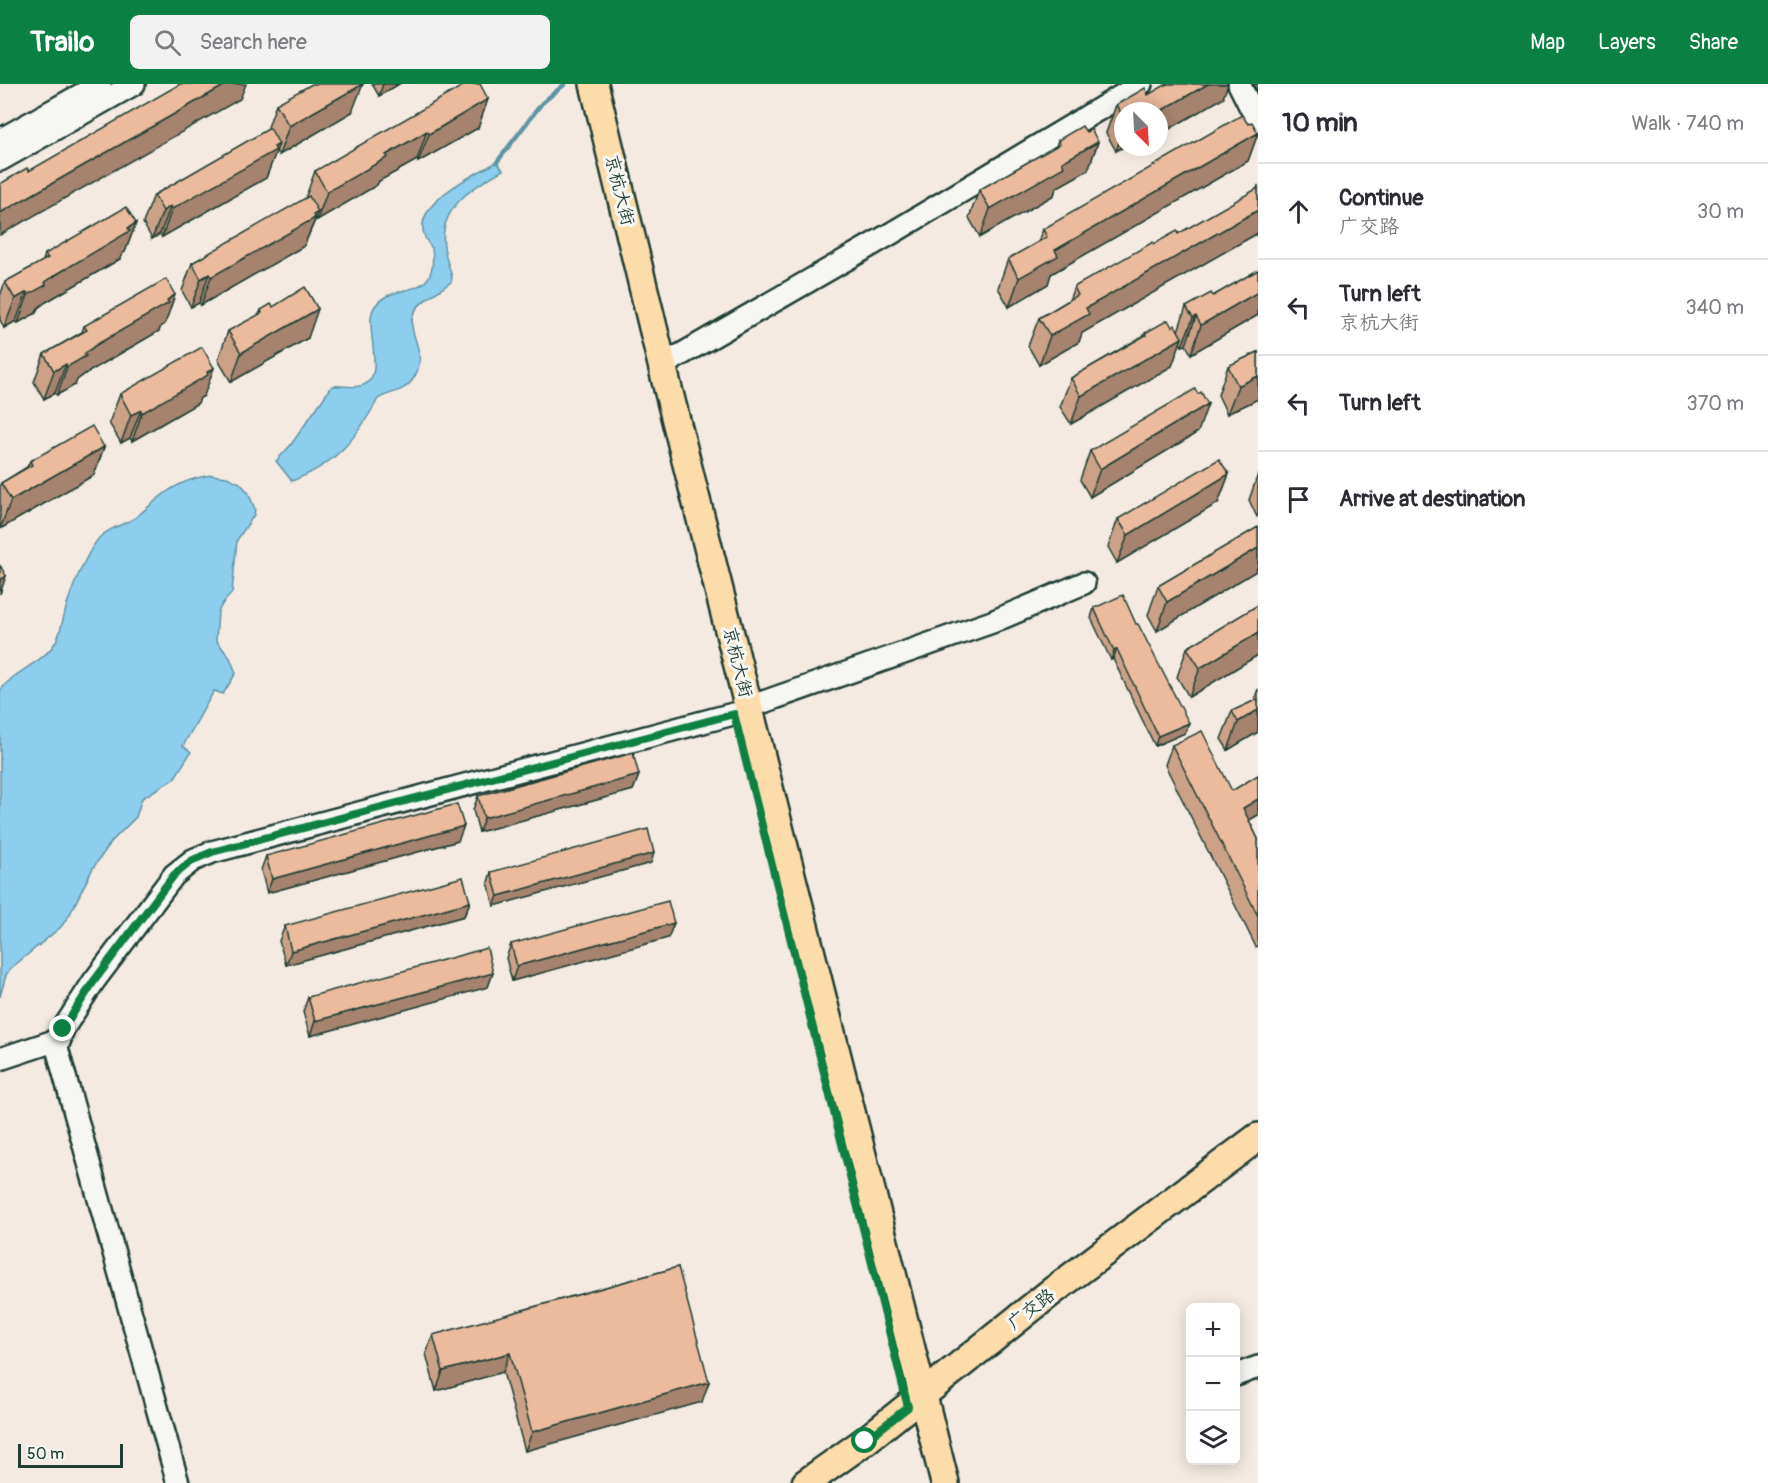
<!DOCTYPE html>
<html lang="en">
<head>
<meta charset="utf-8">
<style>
	:root { --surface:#fff; --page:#f2f2f3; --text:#2b2b33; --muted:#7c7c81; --line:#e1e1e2; --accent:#0b8043 }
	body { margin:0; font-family:Pangolin,"LXGW WenKai TC",sans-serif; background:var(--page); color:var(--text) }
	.controls { position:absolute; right:18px; bottom:18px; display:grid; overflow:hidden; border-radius:9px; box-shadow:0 3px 15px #0003 }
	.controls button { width:54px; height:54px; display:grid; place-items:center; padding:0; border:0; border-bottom:2px solid var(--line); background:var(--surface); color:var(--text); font:30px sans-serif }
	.compass { position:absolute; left:1114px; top:18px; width:54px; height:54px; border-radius:50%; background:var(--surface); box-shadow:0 3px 15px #0003; rotate:156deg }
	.scale { position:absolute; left:18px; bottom:15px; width:105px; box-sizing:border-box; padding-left:6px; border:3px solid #1f3d34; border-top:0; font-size:16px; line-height:21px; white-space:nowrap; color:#1f3d34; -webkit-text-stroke:4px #f6f6f2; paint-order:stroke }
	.stop { position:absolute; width:18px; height:18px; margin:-14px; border:4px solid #0b8043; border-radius:50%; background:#fff }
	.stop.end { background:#0b8043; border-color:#fff; box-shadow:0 2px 6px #0008 }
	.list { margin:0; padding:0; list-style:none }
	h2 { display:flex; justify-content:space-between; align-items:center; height:78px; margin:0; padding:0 24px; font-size:26px }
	h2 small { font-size:20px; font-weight:400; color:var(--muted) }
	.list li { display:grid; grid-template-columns:39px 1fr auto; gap:18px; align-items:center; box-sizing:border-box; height:96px; padding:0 24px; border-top:2px solid var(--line) }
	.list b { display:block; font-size:22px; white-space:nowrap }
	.list p { margin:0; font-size:20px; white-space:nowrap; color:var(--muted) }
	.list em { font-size:20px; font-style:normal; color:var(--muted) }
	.icon { flex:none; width:33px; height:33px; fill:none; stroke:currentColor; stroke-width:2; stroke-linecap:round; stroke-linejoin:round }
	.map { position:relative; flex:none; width:1258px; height:1399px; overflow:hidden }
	header { display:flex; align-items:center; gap:36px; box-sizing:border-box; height:84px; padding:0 30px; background:var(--accent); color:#fff }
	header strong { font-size:28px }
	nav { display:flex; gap:33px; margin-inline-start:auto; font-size:21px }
	.search { width:420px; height:54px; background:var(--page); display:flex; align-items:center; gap:15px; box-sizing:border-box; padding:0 21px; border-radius:9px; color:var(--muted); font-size:22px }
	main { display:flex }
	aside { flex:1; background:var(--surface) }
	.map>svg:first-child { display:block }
	.water { fill:#8dcdee; stroke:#6193a4; stroke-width:1.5 }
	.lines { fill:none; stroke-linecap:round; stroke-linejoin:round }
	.stream { stroke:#6193a4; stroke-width:4.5 }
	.minor-casing { stroke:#1f3d34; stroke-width:26 }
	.major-casing { stroke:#1f3d34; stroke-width:32 }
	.minor { stroke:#f6f6f2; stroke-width:21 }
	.major { stroke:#fddcac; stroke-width:27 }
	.wall { fill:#cba187; stroke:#1f3d34; stroke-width:1.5 }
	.shaded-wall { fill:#a5836e; stroke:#1f3d34; stroke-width:1.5 }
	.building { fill:#ecbb9d; stroke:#1f3d34; stroke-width:1.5 }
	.route { stroke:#0b8043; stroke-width:8 }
	.labels { text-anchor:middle; stroke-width:6; stroke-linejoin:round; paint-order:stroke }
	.street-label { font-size:18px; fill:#1f3d34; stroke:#f6f6f2 }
</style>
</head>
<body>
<header>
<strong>Trailo</strong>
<div class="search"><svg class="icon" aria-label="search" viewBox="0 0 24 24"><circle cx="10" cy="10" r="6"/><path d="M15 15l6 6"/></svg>Search here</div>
<nav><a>Map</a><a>Layers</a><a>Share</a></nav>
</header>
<main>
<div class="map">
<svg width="1258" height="1399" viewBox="0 0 1258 1399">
	<rect width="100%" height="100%" fill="#f4eae1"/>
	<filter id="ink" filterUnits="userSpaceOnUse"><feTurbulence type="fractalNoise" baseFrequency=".0167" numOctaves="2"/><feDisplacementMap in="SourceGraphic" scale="12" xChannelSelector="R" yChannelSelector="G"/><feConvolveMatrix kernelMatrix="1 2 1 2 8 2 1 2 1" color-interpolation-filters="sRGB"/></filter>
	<g filter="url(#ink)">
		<g class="water">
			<path d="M497 78 503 86C475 102 438 123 444 162 445 172 449 183 452 193L451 198C440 207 422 215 415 227 402 249 434 269 411 298 402 309 388 308 378 315 356 355 335 381 292 397L276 377 290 362 332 302C341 301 351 304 360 302 390 296 361 240 375 222 395 195 439 220 432 164 397 125 471 93 497 78Z"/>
			<path d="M211 391 227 393 240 399 248 408 255 425 254 431 237 456 232 509 223 519 218 528 216 556 230 574 236 589 223 610 214 607 183 662 191 668 174 695 142 714 136 733 112 757 93 784 70 830 61 843 10 885 6 891 0 913V607C14 586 42 580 55 559 61 549 62 538 65 528 70 508 87 467 100 453 111 442 129 440 140 430 164 409 178 396 211 391Z"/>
		</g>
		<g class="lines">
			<polyline class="stream" points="497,78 542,19 565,0"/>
			<defs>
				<g id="minor">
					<polyline points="1239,0 1258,38"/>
					<polyline points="0,56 100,0"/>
					<polyline points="0,76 134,0"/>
					<polyline points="663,281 892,149 1141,0"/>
					<polyline points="749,623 992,538 1084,499"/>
					<polyline points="0,975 60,955"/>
					<polyline points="1236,1291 1258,1283"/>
					<polyline points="178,1399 57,964 63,945 94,897 174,791 193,776 212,768 733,630"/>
				</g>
				<g id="major">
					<polyline points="594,0 666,297 945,1399"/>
					<polyline points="806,1399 865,1357 1050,1209 1258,1053"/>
				</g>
			</defs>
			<use href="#minor" class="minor-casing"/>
			<use href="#major" class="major-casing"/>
			<use href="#minor" class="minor"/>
			<use href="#major" class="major"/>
		</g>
		<g class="wall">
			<polygon points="372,0 399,0 379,12"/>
			<polygon points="1254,0 1258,0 1258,9"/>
			<polygon points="1148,11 1223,14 1159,51 1159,27 1123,27 1123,63 1116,67 1106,49 1116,21"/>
			<polygon points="488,15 478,44 418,78 417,76 379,97 377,101 317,136 316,134 304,162 201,221 199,219 191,223 182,207 192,179 305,115 315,87"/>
			<polygon points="276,20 352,28 279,71 276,67 266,94 162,153 160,150 152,155 143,139 154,111 267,46"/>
			<polygon points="1248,40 1258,49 1248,77 1051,190 1048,200 1009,223 998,204 1008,175 1039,158 1043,145"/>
			<polygon points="1086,48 1098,58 1088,86 1056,104 1054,111 980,153 969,134 979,106 1056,62 1058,56"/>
			<polygon points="1258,101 1258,149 1082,249 1079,258 1039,281 1028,262 1039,234 1069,216 1074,203 1154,160 1178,150 1257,105"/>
			<polygon points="136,139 125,168 122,170 120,175 46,218 38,224 36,229 18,239 16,237 4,244 0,236 0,212 5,198 43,177 45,170"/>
			<polygon points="1258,186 1258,231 1191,270 1186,261 1182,262 1180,259 1172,282 1071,340 1060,323 1071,294 1143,252 1145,249 1172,243 1178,247 1186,223 1213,212"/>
			<polygon points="273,223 308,254 231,298 218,276 228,247 259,231 261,226"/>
			<polygon points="165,240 161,242 159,247 85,290 77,296 75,301 57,311 55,309 44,315 34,298 44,270 82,248 84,242"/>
			<polygon points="1258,268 1258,315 1227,330 1218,311 1228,282"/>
			<polygon points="120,310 204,312 200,314 198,319 132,357 130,354 121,359 109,339"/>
			<polygon points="1198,348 1090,413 1080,396 1090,367"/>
			<polygon points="104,363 94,391 0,445 0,401 1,399 27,383 30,377"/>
			<polygon points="1229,390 1218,419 1117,479 1108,463 1118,435"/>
			<polygon points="1258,390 1258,432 1257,433 1249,416"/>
			<polygon points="1258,443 1258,481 1256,487 1157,547 1148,531 1158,502"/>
			<polygon points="1258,521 1258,571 1189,613 1177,593 1187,564"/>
			<polygon points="1094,524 1185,649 1155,662 1113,575 1111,576 1091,534"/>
			<polygon points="1258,605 1258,648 1228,666 1221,655 1232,627 1254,617"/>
			<polygon points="1172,661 1232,707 1258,691 1258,731 1249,736 1258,755 1258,862 1256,863 1165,681"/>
			<polygon points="639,691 633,706 479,748 473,726 478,712"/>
			<polygon points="458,757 267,809 261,786 266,772"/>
			<polygon points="651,779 494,822 488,798 491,788"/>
			<polygon points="470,818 464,832 286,881 279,857 285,842"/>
			<polygon points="674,839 668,854 512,897 506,874 511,860"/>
			<polygon points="493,889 488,903 310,952 303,928 308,913"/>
			<polygon points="678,1183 702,1318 525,1367 503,1288 436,1307 426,1270 433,1251"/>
		</g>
		<g class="shaded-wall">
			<polygon points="227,0 246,0 240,15 0,151 0,129"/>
			<polygon points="363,0 352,28 279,71 289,42"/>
			<polygon points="383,0 399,0 379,12"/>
			<polygon points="1208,0 1228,0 1223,14 1159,51 1159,28"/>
			<polygon points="488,15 478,44 418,78 429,50"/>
			<polygon points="1155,22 1153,27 1146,27"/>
			<polygon points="427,47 417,76 379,97 377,101 317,136 327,108 386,71"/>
			<polygon points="1123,47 1123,63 1116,67"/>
			<polygon points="1258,49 1248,77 1051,190 1048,200 1009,223 1019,194 1055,166"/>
			<polygon points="1098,58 1088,86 1056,104 1054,111 980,153 990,125 1062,78"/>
			<polygon points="279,60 266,94 162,153 172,125"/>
			<polygon points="171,122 160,150 152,155 163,127"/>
			<polygon points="1258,126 1258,149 1082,249 1079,258 1039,281 1050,252 1086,224"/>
			<polygon points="318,128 304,162 201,221 211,193"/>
			<polygon points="136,139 125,168 122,170 120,175 46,218 38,224 36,229 18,239 28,211 45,198"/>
			<polygon points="209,190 199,219 191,223 201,195"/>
			<polygon points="27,208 16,237 4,244 15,215"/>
			<polygon points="1258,208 1258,231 1191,270 1201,241"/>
			<polygon points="175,211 165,240 161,242 159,247 85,290 77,296 75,301 57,311 67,283 96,261"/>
			<polygon points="318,225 308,254 231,298 241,269"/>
			<polygon points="1196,232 1186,261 1182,262 1193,234"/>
			<polygon points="1182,254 1172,282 1071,340 1081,312"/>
			<polygon points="66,280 55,309 44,315 54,287"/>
			<polygon points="214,284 204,312 200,314 198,319 132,357 142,329"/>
			<polygon points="1258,292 1258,315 1227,330 1238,302"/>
			<polygon points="1208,320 1198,348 1090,413 1100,385"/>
			<polygon points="141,326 130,354 121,359 131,331"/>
			<polygon points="104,363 94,391 0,445 11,416"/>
			<polygon points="1229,390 1218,419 1117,479 1128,451"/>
			<polygon points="1258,464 1258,481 1256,487 1157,547 1167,518"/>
			<polygon points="6,492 0,510 0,496"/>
			<polygon points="1258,549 1258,571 1189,613 1200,584"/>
			<polygon points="1117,565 1113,575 1111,576 1114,567"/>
			<polygon points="1258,626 1258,648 1228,666 1238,638"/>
			<polygon points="1189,639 1185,649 1155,662 1158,652"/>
			<polygon points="639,691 633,706 479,748 484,734"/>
			<polygon points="1258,715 1258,731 1236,744 1243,724"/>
			<polygon points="464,742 458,757 267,809 272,795"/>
			<polygon points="654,769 651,779 494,822 498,812"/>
			<polygon points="470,818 464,832 286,881 291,867"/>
			<polygon points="674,839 668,854 512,897 517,882"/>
			<polygon points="493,889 488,903 310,952 315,937"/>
			<polygon points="510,1269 503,1288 436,1307 443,1287"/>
			<polygon points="709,1298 702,1318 525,1367 532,1348"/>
		</g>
		<g class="building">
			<polygon points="180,0 227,0 0,129 0,100 27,84 29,87"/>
			<polygon points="312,0 363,0 289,42 276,20"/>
			<polygon points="466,0 480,0 488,15 429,50 427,47 386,71 388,73 327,108 315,87"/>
			<polygon points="1167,0 1208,0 1159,28 1155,22 1146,27 1123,27 1123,32 1116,21 1145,4 1148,11"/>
			<polygon points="1242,31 1248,40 1252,38 1258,49 1055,166 1058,172 1019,194 1008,175 1047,153 1043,145"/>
			<polygon points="1082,42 1086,48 1091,45 1098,58 1062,78 1064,83 990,125 979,106 1060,60 1058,56"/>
			<polygon points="270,44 279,60 274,63 276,66 172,125 171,122 163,127 154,111"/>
			<polygon points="1258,104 1258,126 1086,224 1089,230 1050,252 1039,234 1078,211 1074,203 1153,158 1154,160 1177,147 1178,150"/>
			<polygon points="309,112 318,128 313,131 315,134 211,193 209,190 201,195 192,179"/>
			<polygon points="126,123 136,139 128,144 130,147 57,190 45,198 46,201 28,211 27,208 15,215 5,198 48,174 45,170"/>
			<polygon points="1258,186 1258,208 1201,241 1196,232 1193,234 1186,223 1211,209 1213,212"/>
			<polygon points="166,195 175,211 167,216 169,219 96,261 84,270 86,272 67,283 66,280 54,287 44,270 87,246 84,242"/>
			<polygon points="305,203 318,225 241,269 228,247 262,229 261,226 271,220 273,223"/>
			<polygon points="1168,236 1172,243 1175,241 1182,254 1081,312 1071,294 1146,251 1145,249"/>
			<polygon points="202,263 214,284 207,288 208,291 142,329 141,326 131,331 120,310"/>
			<polygon points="1258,268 1258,292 1238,302 1228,282"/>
			<polygon points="1195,305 1198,310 1201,308 1208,320 1100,385 1090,367"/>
			<polygon points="92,342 104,363 11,416 1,399 32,381 30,377"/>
			<polygon points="1219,375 1229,390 1128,451 1118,435"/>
			<polygon points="1258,443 1258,464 1167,518 1158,502"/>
			<polygon points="0,481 6,492 0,496"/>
			<polygon points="1123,511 1136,540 1138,540 1189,639 1158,652 1117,565 1114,567 1094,524"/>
			<polygon points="1258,521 1258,549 1200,584 1187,564"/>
			<polygon points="1258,615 1258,626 1238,638 1232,627"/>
			<polygon points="1202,647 1232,707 1258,691 1258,715 1243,724 1258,755 1258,832 1172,661"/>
			<polygon points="633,669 639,691 484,734 478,712"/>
			<polygon points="457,720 464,742 272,795 266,772"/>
			<polygon points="648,745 654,769 498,812 491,788"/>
			<polygon points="463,793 470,818 291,867 285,842"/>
			<polygon points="668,817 674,839 517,882 511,860"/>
			<polygon points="487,864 493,889 315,937 308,913"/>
			<polygon points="678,1183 709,1298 532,1348 510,1269 443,1287 433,1251"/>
		</g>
	</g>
	<g class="lines" filter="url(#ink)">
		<polyline class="route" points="63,945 94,897 174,791 193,776 212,768 734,630 908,1323 865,1357"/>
	</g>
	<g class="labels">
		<g class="street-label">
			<text transform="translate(620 106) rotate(76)" y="6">京杭大街</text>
			<text transform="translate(738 578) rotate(76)" y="6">京杭大街</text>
			<text transform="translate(1031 1225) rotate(-38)" y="6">广交路</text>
		</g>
	</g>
</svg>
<div class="controls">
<button>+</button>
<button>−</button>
<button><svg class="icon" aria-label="layers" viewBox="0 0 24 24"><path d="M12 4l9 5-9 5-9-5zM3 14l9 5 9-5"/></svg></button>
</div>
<svg class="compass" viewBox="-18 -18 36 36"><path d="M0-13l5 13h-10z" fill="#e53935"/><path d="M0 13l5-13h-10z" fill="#7c7c81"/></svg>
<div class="scale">50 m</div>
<div class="stop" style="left:865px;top:1357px"></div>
<div class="stop end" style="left:63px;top:945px"></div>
</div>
<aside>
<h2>10 min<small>Walk · 740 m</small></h2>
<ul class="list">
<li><svg class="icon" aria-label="ahead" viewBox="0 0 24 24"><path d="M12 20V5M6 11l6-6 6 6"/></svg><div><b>Continue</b><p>广交路</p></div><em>30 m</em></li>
<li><svg class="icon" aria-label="left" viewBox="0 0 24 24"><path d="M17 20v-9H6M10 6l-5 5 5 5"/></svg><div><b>Turn left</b><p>京杭大街</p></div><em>340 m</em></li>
<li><svg class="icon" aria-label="left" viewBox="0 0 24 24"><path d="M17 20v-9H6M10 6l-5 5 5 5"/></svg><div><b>Turn left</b></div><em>370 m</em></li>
<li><svg class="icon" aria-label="arrive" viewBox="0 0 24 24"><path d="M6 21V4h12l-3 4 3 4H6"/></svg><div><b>Arrive at destination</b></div></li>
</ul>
</aside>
</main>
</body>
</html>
